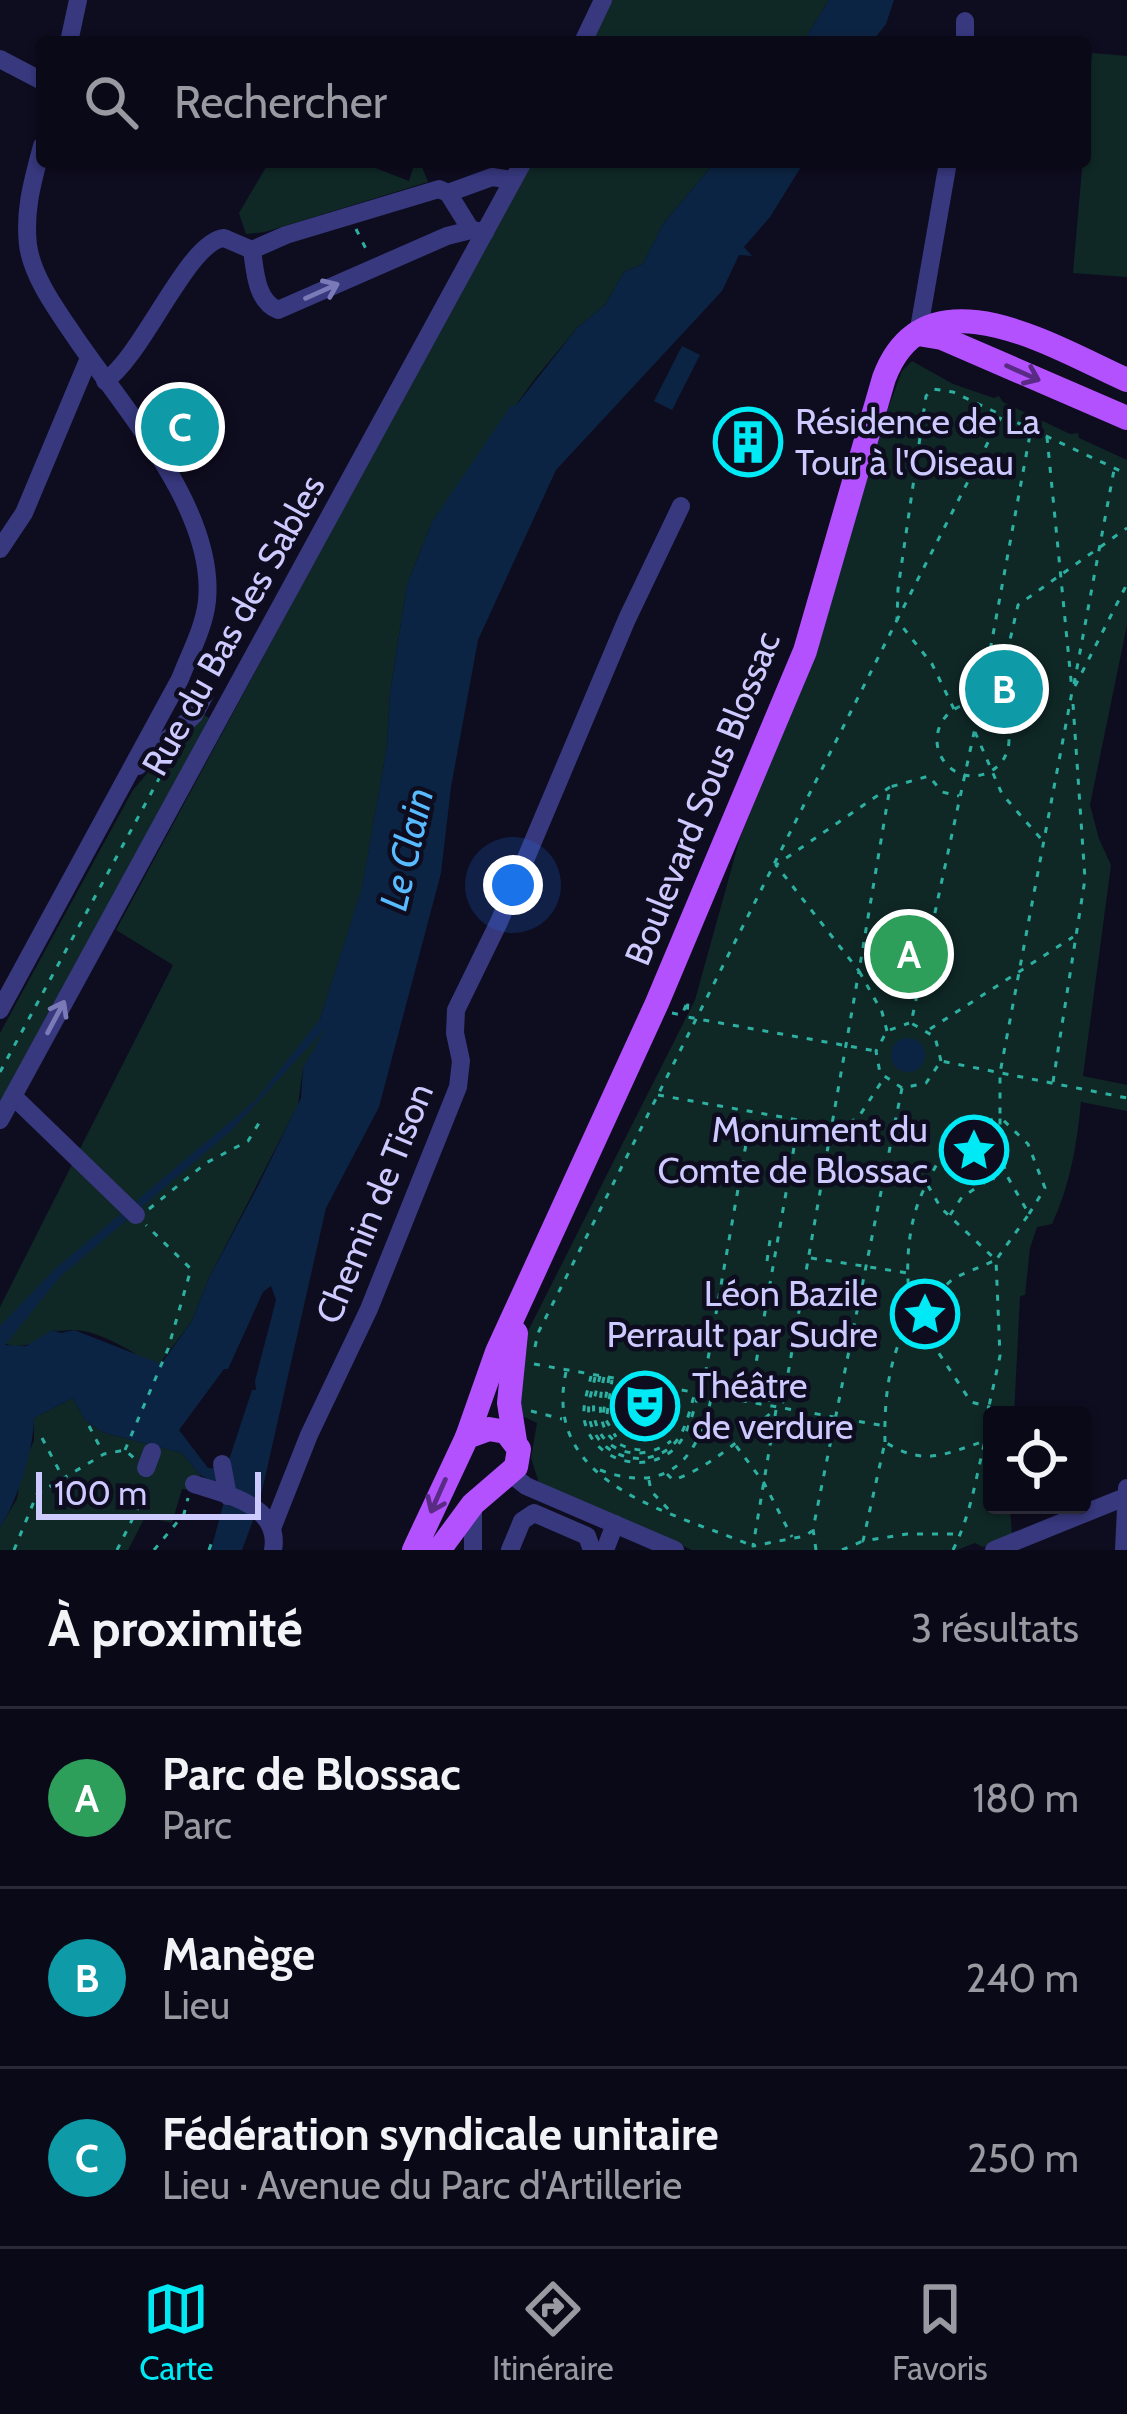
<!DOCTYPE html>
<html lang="fr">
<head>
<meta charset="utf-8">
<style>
	:root { --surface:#0a0917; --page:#131220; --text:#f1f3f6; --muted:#999aa1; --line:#2a2a36; --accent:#00eaf5 }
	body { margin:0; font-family:Cabin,sans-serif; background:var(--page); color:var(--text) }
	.controls { position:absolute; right:36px; bottom:36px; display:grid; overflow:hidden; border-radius:12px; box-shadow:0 3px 9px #0004 }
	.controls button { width:108px; height:108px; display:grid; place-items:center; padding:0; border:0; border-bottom:3px solid var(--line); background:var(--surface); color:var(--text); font:60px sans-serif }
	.scale { position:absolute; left:36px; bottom:30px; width:225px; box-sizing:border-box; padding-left:12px; border:6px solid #cdcaff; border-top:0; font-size:33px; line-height:42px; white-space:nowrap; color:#cdcaff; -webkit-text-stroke:9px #0e0c1f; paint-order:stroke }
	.you { position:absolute; left:513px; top:885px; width:42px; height:42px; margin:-30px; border:9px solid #fff; border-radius:50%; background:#1a73e8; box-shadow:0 0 0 18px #1a73e833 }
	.badge { display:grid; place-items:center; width:78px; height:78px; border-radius:50%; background:var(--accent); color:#fff; font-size:39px; font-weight:700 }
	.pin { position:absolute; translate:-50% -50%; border:6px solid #fff; box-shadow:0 3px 12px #0006 }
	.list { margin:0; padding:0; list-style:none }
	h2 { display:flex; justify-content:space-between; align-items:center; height:156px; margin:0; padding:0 48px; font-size:51px }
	h2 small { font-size:39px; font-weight:400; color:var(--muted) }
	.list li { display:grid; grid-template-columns:78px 1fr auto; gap:36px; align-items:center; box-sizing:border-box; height:180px; padding:0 48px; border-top:3px solid var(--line) }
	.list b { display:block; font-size:45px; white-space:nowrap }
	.list p { margin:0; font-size:39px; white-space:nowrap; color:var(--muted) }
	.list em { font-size:39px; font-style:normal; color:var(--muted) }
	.icon { flex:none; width:66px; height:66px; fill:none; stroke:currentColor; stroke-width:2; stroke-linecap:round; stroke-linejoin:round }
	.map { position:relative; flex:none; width:1127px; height:1550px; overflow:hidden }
	.search { position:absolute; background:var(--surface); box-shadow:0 3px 9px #0004; left:36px; right:36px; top:36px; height:132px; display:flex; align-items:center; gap:30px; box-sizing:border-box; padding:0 42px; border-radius:12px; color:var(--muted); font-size:45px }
	.sheet { height:696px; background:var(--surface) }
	nav { display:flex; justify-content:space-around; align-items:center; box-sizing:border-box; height:168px; border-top:3px solid var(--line); background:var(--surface); font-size:33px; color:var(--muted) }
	nav a { display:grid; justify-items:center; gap:6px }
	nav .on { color:var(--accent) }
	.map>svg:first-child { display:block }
	.green { fill:#0f2826 }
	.water { fill:#0c2443; fill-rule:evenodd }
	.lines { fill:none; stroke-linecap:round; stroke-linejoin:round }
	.path { stroke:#2db0a1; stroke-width:3; stroke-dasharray:6 9; stroke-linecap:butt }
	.minor { stroke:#37387e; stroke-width:18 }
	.major { stroke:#b451ff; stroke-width:24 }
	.oneway { stroke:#7a7ab8 }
	.oneway2 { stroke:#592b84 }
	.labels { text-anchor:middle; stroke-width:9; stroke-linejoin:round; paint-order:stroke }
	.poi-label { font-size:36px; fill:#cdcaff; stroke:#0e0c1f; text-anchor:start }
	.street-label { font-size:36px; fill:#cdcaff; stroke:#0e0c1f }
	.water-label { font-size:39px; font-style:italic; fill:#58bbff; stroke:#0e0c1f }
</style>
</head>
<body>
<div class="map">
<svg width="1127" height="1550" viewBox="0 0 1127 1550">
	<rect width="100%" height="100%" fill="#0e0c1f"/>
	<g class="green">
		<polygon points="612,0 829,0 803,42 591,42"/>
		<polygon points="1092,53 1127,56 1127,277 1073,273"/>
		<polygon points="269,162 360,162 409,181 415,162 420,162 428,182 265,232 246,234 239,213"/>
		<path d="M530 162H715L663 224 643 264 624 272 606 304 577 328 534 380 432 522 407 585 390 693 387 746 362 889 320 1019 326 1030 303 1068 298 1105 208 1280 192 1321 158 1366C133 1354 102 1330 72 1330 65 1330 59 1332 52 1330 37 1343 19 1352 0 1341V1307L173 965 116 930Z"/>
		<path d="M912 361 953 384 994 398 999 396 1003 402 1070 434 1078 433 1079 438 1127 460V625L1090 805 1099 839 1111 865 1083 1076 1127 1085V1111L1081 1102C1077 1144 1070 1185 1052 1224L1037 1227 1030 1248 1025 1295 1020 1296 1014 1415H992V1505H1010L1012 1536 983 1547 975 1543 957 1550H692L539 1483 531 1458 537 1423 520 1415 524 1339 695 1000 740 838 814 651 868 462 902 371Z"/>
		<polygon points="204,715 209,718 0,1109 0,1033 133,790 195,717"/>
		<polygon points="73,1398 85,1420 102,1432 182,1453 200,1475 195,1491 182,1489 172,1523 145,1517 128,1550 0,1550 0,1527 17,1499 22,1466 34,1441 34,1418"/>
	</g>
	<g class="water">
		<polygon points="829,0 894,0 886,24 872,42 803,42"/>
		<path d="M715 162H804L770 217 744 247 752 256 739 255 722 291 556 470 478 640 451 787 441 873 379 1107 326 1208 259 1504 242 1550H211L225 1498 222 1486 200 1475 182 1453 102 1432 85 1420 73 1398 34 1418C34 1448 17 1503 0 1527V1326L55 1269 255 1101 320 1019 362 888 387 746 390 693 407 585 432 522 510 407 518 403 577 328 606 304 624 272 643 264 663 224ZM326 1028 303 1068 301 1098 258 1186 208 1280 192 1321 161 1364 74 1330 61 1333 52 1330 26 1346 5 1345 60 1277 231 1131ZM271 1286 276 1300 255 1381 256 1390H252L226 1469 208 1468 179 1430 224 1369H228L263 1292Z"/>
		<polygon points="682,346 700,355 672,410 654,401"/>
		<circle cx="908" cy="1055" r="17"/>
	</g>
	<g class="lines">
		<g class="path">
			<polyline points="356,229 368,253"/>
			<polyline points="1047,437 1072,690"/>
			<polyline points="987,681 1000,684 1018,605 1127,528"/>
			<polyline points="1074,684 1114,470"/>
			<circle cx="973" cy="740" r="36"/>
			<polyline points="954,709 932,664 897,620 1001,417"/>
			<polyline points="975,732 1002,794 1042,840"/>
			<polyline points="672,1013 682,1015 688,1000 687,1017 876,1051"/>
			<polyline points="930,1029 1073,937"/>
			<polyline points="887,1031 882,1012 859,971 890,787 929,776 942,792 959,796"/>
			<polyline points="941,1061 935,1037 911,1023 980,705 1031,429 1127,474"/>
			<polyline points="0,1072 168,762"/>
			<polyline points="1053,1082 1085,879 1073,704"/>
			<polyline points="902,1088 880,1073 876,1051 887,1031 909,1023"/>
			<polyline points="658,1095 838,1127 858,1118 884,1078"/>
			<polygon points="749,1127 796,1136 750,1397 703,1387"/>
			<polyline points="797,1135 811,1122"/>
			<polyline points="944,1151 959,1165 975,1171"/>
			<circle cx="986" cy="1174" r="9"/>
			<polyline points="149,1209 206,1163 248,1141 259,1123"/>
			<polyline points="1029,1214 1045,1188 1028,1144 1000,1117 1000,1073 1072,692 1127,584"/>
			<polyline points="950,1215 962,1197 981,1185"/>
			<polyline points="811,1258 908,1273"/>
			<polyline points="767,1261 770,1240"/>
			<path d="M913 1314C903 1276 907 1217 927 1184L941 1208 996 1260 1029 1214 1007 1176 1000 1152V1117C964 1126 941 1150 927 1184"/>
			<polyline points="913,1314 954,1278 996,1260 1000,1356 989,1406"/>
			<polyline points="535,1347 538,1333 897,620 898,589 926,396 933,389 953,392 1031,429"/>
			<polyline points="534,1364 885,1426"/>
			<path d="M566 1372C541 1486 673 1512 753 1546"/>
			<path d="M591 1376C588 1391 581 1408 585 1423 595 1462 648 1476 676 1447 689 1433 693 1412 698 1395"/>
			<path d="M600 1376C597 1389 592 1402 594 1415 600 1455 643 1463 671 1441"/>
			<path d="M595 1377C593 1389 587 1403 589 1415 594 1459 652 1474 678 1439 687 1426 690 1408 695 1393"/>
			<path d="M604 1377C596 1412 598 1447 642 1450"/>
			<polyline points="609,1377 603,1415 616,1437"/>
			<polyline points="752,1386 761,1387 759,1399 783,1402 859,971 776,865 890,787"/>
			<polyline points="709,1410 764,1483 792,1537"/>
			<polyline points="776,1410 753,1546 805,1536 812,1531"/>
			<polyline points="531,1411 562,1419"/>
			<polyline points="607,1414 612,1380"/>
			<polyline points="89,1426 102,1451"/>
			<polyline points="42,1438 62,1476"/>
			<path d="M885 1442C884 1396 889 1354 913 1314L971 1402 989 1407 986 1439"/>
			<polyline points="125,1450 168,1349 191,1269 146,1225"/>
			<path d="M600 1470C672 1497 701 1454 713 1389"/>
			<path d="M667 1474 673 1480C708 1469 749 1433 775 1409"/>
			<polyline points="649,1480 651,1491 670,1511"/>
			<polyline points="14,1550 37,1494 104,1454 125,1450 134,1458"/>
			<polyline points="117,1550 150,1484"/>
			<polyline points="154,1550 184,1514 188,1498"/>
			<polyline points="209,1550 214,1536"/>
			<polyline points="816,1550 813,1529 902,1088 926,1083 941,1061 1127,1098"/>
			<polyline points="842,1550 863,1541"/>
			<path d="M953 1550C972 1511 975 1481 985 1441 944 1454 925 1467 885 1442L863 1541 907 1534H961"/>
		</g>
		<g class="minor">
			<polyline points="69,42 78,0"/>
			<polyline points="583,42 603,0"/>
			<polyline points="965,42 965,21"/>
			<polyline points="0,59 42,81"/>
			<polyline points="448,193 492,177 513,180"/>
			<path d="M252 250C255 271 256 301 278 310L447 236 471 230 485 232"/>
			<polyline points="252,250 286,235 439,189 448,193 471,230"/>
			<polyline points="918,334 948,162"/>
			<path d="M105 381C143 356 188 241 224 238L252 250"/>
			<polyline points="0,549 24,513 89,358"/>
			<polyline points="138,766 194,715 205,694"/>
			<path d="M0 1010 180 679C190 653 204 628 207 601 216 509 122 407 73 334 56 309 32 276 28 245 24 209 33 180 42 146"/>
			<polyline points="13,1096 136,1215"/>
			<polyline points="0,1120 523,162"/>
			<polyline points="222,1464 228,1496"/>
			<polyline points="146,1468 152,1452"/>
			<polyline points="511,1474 526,1486 675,1550"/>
			<path d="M194 1484C228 1495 281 1506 273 1550"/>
			<polyline points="473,1504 473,1550"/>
			<polyline points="273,1526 309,1435 369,1309 458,1087 461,1061 455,1033 456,1010 499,922 627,619 681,506"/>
			<polyline points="510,1550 522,1521 534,1513 587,1536 592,1550"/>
			<polyline points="605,1550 615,1524"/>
			<polyline points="994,1550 1125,1497"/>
			<polyline points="1124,1550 1127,1488"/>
		</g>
		<g class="major">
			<polyline points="918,334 942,338 1127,418"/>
			<path d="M467 1437 497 1352 657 1003 805 651 884 378C926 266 1057 349 1127 380"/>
			<polyline points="515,1441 509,1403 516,1333"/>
			<polyline points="414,1550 467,1437 489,1429 506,1432 519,1449 516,1467 473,1504 439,1550"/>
		</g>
	</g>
	<defs><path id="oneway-shaft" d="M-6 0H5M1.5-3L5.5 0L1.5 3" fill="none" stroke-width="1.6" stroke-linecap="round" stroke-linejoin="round" transform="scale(3)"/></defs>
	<g class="oneway">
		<use href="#oneway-shaft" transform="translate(322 291) rotate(-24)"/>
		<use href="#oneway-shaft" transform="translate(56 1017) rotate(-62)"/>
	</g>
	<g class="oneway2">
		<use href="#oneway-shaft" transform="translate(1023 373) rotate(24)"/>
		<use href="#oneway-shaft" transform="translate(438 1496) rotate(114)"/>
	</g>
	<defs>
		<symbol id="building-ring" viewBox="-11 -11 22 22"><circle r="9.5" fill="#0e0c1f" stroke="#00eaf5" stroke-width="1.5"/><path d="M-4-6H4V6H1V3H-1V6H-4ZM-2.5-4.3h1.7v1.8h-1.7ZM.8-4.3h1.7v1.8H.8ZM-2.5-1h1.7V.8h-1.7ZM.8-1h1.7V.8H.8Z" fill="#00eaf5"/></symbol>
		<symbol id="sight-ring" viewBox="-11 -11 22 22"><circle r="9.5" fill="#0e0c1f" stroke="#00eaf5" stroke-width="1.5"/><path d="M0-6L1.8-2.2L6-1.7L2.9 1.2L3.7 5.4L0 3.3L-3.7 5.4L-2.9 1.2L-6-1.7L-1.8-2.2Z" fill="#00eaf5"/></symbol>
		<symbol id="theatre-ring" viewBox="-11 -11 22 22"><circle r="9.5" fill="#0e0c1f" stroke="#00eaf5" stroke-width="1.5"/><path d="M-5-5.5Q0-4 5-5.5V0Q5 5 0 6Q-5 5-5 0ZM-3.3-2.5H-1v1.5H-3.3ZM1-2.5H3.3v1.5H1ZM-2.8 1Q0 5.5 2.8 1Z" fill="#00eaf5"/></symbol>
	</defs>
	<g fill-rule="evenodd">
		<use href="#building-ring" x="710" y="404" width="76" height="76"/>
		<use href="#sight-ring" x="936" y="1112" width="76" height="76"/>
		<use href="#sight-ring" x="887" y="1276" width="76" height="76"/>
		<use href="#theatre-ring" x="607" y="1368" width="76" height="76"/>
	</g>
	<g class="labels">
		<g class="poi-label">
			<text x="795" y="434">Résidence de La<tspan x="795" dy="41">Tour à l'Oiseau</tspan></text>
			<text x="928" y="1142" text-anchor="end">Monument du<tspan x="928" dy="41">Comte de Blossac</tspan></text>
			<text x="878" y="1306" text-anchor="end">Léon Bazile<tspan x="878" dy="41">Perrault par Sudre</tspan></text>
			<text x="692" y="1398">Théâtre<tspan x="692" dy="41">de verdure</tspan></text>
		</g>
		<g class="street-label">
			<text transform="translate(233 625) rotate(-61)" y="13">Rue du Bas des Sables</text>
			<text transform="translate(702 798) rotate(-68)" y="13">Boulevard Sous Blossac</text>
			<text transform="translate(374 1203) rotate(-68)" y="13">Chemin de Tison</text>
		</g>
		<g class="water-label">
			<text transform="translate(406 849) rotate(-77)" y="14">Le Clain</text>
		</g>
	</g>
</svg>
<div class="controls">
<button><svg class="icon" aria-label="locate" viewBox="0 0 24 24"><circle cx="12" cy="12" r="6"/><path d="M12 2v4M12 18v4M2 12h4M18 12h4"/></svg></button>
</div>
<div class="scale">100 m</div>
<div class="you"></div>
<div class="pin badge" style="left:909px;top:954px;background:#2e9e5b">A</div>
<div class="pin badge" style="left:1004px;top:689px;background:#0f9aa8">B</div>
<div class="pin badge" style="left:180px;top:427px;background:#0f9aa8">C</div>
<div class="search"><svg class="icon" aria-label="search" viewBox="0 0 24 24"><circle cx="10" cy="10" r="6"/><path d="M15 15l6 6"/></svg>Rechercher</div>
</div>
<section class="sheet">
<h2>À proximité<small>3 résultats</small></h2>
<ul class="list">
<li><span class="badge" style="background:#2e9e5b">A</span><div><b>Parc de Blossac</b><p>Parc</p></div><em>180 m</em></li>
<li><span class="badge" style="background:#0f9aa8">B</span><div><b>Manège</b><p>Lieu</p></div><em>240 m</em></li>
<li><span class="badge" style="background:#0f9aa8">C</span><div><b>Fédération syndicale unitaire</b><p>Lieu · Avenue du Parc d'Artillerie</p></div><em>250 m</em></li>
</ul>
</section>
<nav>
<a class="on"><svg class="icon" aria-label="map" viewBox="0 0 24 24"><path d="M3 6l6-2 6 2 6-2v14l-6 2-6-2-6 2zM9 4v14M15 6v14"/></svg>Carte</a>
<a><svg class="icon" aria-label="directions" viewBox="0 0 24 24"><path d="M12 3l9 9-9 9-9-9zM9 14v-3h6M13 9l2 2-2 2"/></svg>Itinéraire</a>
<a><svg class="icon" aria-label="saved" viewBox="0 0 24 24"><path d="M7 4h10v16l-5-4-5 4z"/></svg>Favoris</a>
</nav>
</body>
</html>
